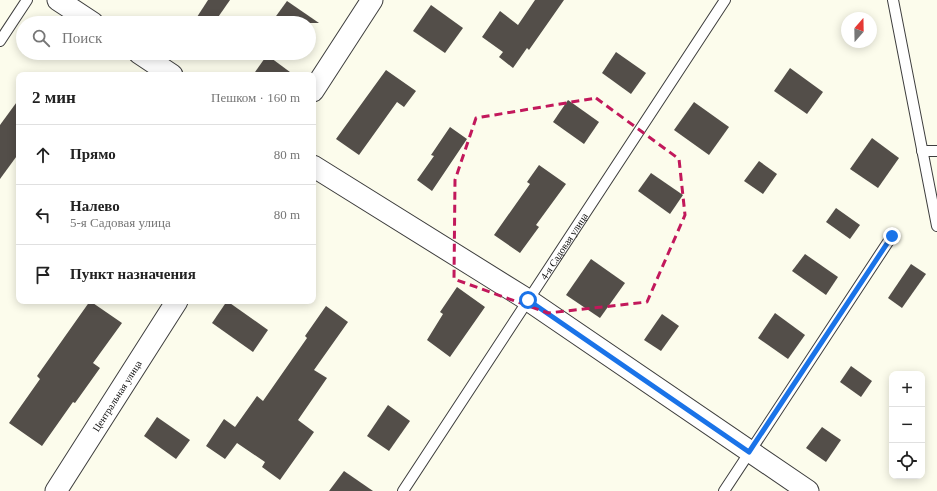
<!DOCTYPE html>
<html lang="ru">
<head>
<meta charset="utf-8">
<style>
	:root { --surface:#fff; --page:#f6f6f6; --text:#222; --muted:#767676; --line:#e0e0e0 }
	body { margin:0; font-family:"Times New Roman",serif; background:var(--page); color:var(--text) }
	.controls { position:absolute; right:12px; bottom:12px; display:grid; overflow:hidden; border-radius:8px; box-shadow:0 2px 10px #0003 }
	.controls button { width:36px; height:36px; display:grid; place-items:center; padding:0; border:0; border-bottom:1px solid var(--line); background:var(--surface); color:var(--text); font:20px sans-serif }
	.compass { position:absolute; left:841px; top:12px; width:36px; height:36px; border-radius:50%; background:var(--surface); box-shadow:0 2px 10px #0003; rotate:20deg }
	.stop { position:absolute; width:12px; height:12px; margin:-9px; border:3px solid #1a73e8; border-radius:50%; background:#fff }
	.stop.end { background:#1a73e8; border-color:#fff; box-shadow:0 1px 4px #0008 }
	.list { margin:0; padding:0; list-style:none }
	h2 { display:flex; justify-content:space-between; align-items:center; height:52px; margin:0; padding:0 16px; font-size:17px }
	h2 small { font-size:13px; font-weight:400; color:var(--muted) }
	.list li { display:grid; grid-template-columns:26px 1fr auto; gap:12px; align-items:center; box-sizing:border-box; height:60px; padding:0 16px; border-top:1px solid var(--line) }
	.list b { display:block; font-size:15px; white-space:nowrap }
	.list p { margin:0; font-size:13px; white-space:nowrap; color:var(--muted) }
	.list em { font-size:13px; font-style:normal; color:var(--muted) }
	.icon { flex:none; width:22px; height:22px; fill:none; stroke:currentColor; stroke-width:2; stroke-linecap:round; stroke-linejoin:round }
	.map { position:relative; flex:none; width:937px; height:491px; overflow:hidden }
	.search { position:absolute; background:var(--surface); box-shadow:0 2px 10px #0003; left:16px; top:16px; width:300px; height:44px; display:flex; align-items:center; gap:10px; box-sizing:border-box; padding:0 14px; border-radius:22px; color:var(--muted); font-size:15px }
	.panel { position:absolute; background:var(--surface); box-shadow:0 2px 10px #0003; left:16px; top:72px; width:300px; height:232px; border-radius:8px }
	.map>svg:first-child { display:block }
	.building { fill:#534e49 }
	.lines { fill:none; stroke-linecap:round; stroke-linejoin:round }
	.service-casing { stroke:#3e3e3e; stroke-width:12 }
	.minor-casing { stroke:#3e3e3e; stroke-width:23 }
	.service { stroke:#fff; stroke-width:10 }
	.minor { stroke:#fff; stroke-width:21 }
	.route { stroke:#1a73e8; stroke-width:5 }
	.marked { fill:none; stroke:#c2185b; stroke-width:3; stroke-dasharray:8 5; stroke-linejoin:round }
	.labels { text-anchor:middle; stroke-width:4; stroke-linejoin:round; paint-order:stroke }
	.street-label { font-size:10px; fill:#0b0b0b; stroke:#fff }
</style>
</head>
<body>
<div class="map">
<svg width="937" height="491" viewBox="0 0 937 491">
	<rect width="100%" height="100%" fill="#fcfcec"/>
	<g class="building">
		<polygon points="208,0 230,0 214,23 206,23 197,17"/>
		<polygon points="535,0 564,0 529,50 527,48 513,68 499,57 503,52 482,37 500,11 518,25"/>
		<polygon points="287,1 319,23 271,23"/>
		<polygon points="431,5 463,28 445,53 413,31"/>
		<polygon points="616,52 646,73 631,94 602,73"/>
		<polygon points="267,55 294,75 253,75"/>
		<polygon points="790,68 823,92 807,114 774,91"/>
		<polygon points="386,70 416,91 404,107 397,102 359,155 336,139"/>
		<polygon points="19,99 19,153 0,179 0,125"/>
		<polygon points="568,100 599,122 584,144 553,122"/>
		<polygon points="694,102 729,127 709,155 674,130"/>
		<polygon points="450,127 467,139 432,191 417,180 434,156 431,155"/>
		<polygon points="872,138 899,158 878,188 850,169"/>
		<polygon points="759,161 777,174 763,194 744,181"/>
		<polygon points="539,165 566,184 536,225 539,227 520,253 494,235 530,184 527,182"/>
		<polygon points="651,173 683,195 670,214 638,191"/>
		<polygon points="836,208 860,225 850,239 826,222"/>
		<polygon points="805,254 838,277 826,295 792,271"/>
		<polygon points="591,259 625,283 600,318 566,295"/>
		<polygon points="911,264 926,274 902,308 888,298"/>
		<polygon points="457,287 485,307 450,357 427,340 443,314 440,312"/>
		<polygon points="90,301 122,323 93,363 100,368 75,403 73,402 42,446 9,423 40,379 37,376"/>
		<polygon points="227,301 268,330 253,352 212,323"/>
		<polygon points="326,306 348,322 314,370 327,378 298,420 314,432 280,480 262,467 265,462 237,443 225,459 206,446 224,419 235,427 257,396 263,401 307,338 305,336"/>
		<polygon points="775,313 805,335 788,359 758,338"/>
		<polygon points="662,314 679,326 661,351 644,340"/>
		<polygon points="851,366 872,381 861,397 840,382"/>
		<polygon points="388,405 410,421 389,451 367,436"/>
		<polygon points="157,417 190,440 176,459 144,436"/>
		<polygon points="822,427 841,440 826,462 806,448"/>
		<polygon points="344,471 373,491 329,491"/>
	</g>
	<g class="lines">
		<defs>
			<g id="service">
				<polyline points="893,0 937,226"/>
				<polyline points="0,41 27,0"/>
				<polyline points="922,151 937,151"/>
				<path id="s1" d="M403 491 725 0"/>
				<polyline points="724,491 892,236"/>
			</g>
			<g id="minor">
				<polyline points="58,0 93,23"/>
				<polyline points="139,53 172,75"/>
				<polyline points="313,91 372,0"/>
				<polyline points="313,166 528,300 808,491"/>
				<path id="s2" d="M56 491 177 301"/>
			</g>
		</defs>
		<use href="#service" class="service-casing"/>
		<use href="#minor" class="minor-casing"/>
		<use href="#service" class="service"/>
		<use href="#minor" class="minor"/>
	</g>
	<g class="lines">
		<polyline class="route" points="528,300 749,452 892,236"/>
	</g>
	<path class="marked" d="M596 98 679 159 685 215 647 302 548 313 454 279 455 180 476 118Z"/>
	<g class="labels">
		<g class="street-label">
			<text dy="4" stroke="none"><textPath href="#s1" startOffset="293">4-я Садовая улица</textPath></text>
			<text dy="4" stroke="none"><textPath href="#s2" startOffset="113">Центральная улица</textPath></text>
		</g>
	</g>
</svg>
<div class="controls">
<button>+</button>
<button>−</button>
<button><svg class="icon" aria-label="locate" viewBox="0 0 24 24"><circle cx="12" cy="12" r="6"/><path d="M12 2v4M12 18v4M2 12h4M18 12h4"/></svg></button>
</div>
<svg class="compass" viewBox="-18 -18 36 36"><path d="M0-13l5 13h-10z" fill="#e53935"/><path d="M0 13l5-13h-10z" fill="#767676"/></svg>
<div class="stop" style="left:528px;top:300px"></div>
<div class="stop end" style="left:892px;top:236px"></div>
<div class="search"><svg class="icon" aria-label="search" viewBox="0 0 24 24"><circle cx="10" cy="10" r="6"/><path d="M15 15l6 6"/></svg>Поиск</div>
<section class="panel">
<h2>2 мин<small>Пешком · 160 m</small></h2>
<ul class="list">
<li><svg class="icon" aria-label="ahead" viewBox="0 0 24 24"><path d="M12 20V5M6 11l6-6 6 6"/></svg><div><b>Прямо</b></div><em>80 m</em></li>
<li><svg class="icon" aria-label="left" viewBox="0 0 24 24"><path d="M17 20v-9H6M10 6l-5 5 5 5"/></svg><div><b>Налево</b><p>5-я Садовая улица</p></div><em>80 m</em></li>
<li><svg class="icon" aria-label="arrive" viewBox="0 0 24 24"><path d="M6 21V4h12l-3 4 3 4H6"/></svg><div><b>Пункт назначения</b></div></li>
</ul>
</section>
</div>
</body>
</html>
